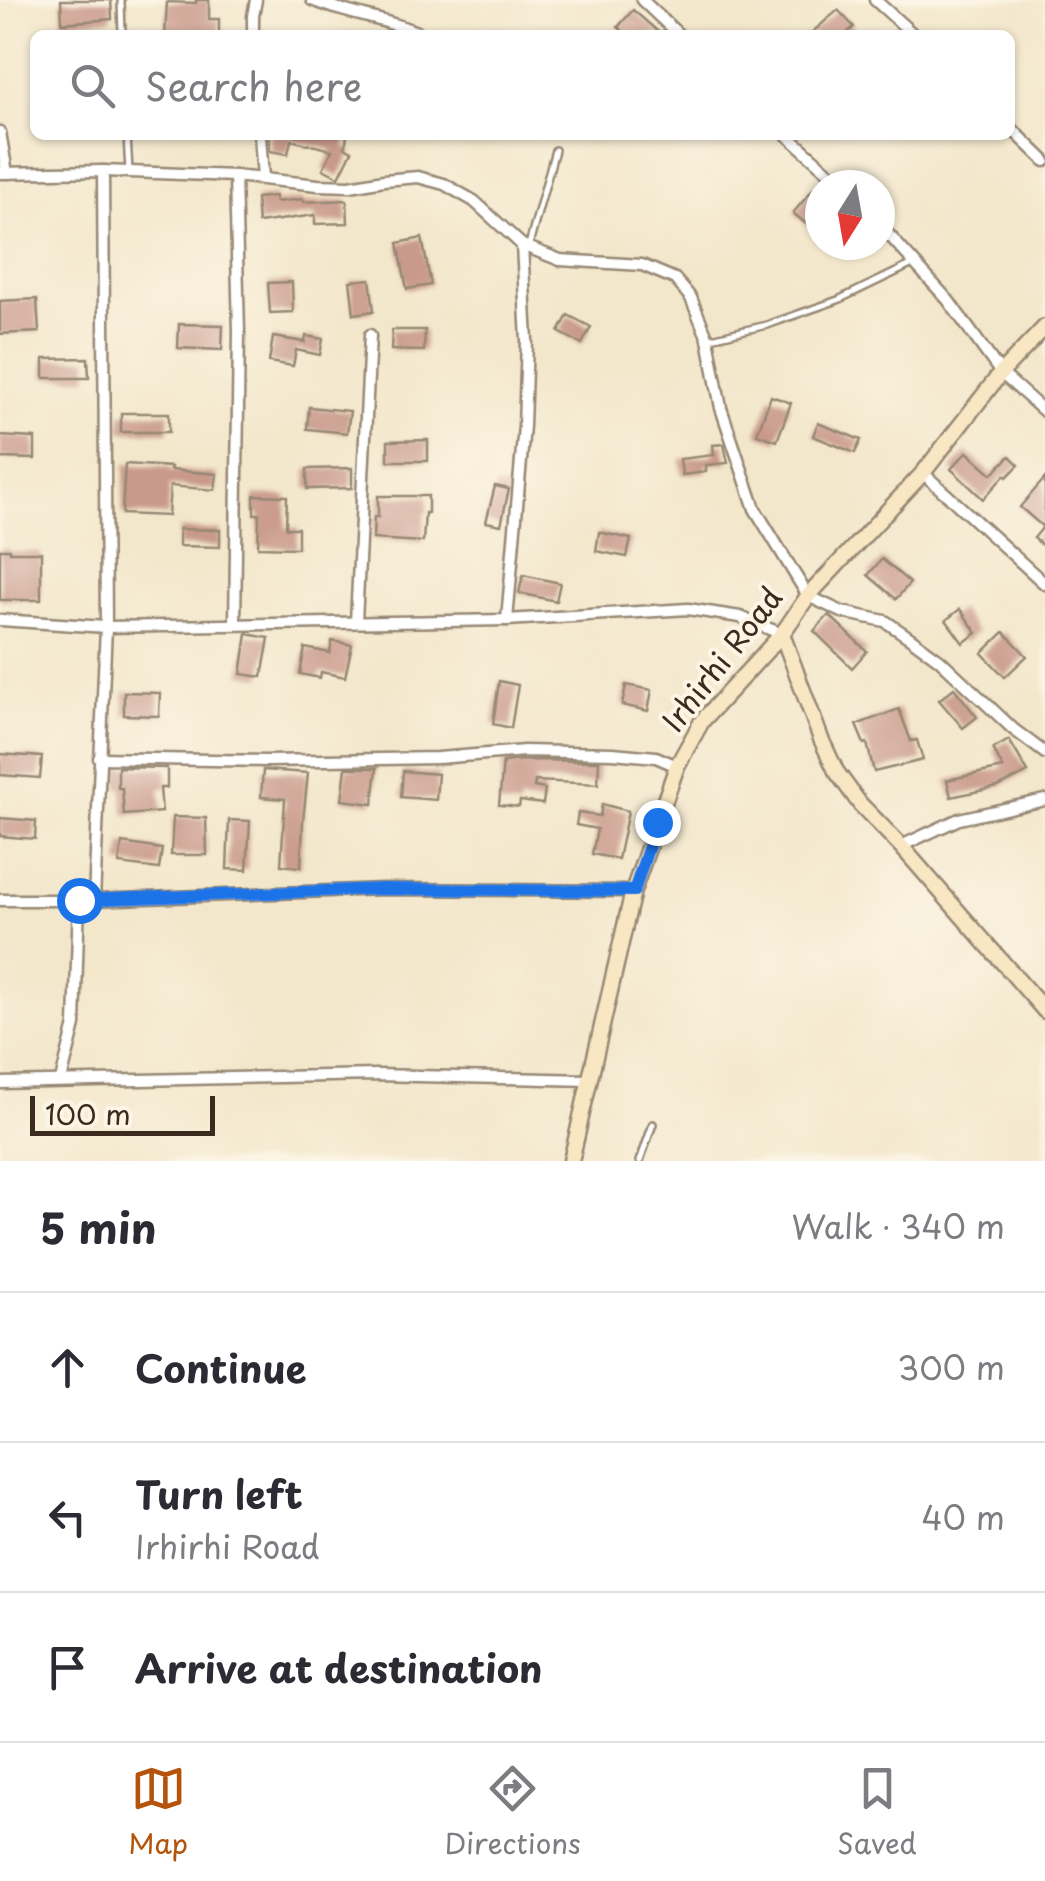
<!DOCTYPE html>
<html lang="en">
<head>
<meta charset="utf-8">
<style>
	:root { --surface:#fff; --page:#f2f2f3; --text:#2b2b33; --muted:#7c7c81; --line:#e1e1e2; --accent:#b45309 }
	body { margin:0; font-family:"Playpen Sans",sans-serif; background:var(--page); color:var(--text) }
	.compass { position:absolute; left:805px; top:170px; width:90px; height:90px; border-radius:50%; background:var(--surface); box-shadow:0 2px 8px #0004; rotate:191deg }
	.scale { position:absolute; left:30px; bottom:25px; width:185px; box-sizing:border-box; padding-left:10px; border:5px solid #3b2a1e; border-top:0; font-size:28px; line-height:35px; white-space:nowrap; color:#3b2a1e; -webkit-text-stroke:8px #fcf5e5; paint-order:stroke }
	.stop { position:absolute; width:30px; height:30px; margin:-22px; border:8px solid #1a73e8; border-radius:50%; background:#fff }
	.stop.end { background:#1a73e8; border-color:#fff; box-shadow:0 2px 10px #0008 }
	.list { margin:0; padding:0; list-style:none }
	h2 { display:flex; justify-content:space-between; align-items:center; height:130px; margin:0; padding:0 40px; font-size:42px }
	h2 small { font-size:32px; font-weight:400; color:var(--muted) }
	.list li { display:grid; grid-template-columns:65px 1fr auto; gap:30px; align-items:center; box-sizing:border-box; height:150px; padding:0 40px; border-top:2px solid var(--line) }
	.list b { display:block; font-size:38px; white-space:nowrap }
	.list p { margin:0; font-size:32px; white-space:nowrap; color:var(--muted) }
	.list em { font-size:32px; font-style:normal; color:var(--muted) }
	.icon { flex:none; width:55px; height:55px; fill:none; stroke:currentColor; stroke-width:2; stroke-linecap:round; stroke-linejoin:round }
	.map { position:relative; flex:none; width:1045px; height:1161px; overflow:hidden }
	.search { position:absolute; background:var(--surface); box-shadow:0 2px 8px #0004; left:30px; right:30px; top:30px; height:110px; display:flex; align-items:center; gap:25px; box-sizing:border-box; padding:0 35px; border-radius:15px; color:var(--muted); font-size:38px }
	.sheet { height:580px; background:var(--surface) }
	nav { display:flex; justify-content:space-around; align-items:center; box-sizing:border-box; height:140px; border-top:2px solid var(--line); background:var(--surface); font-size:28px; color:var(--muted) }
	nav a { display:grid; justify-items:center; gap:5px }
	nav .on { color:var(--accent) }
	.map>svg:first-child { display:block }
	.building { fill:#c99a8c }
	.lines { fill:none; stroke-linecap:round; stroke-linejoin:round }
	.lane-casing { stroke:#978874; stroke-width:10 }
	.street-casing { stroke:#978874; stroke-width:15 }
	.secondary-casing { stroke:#978874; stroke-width:19 }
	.lane { stroke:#fff; stroke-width:5 }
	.street { stroke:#fff; stroke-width:10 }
	.secondary { stroke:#f9e7c3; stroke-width:14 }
	.route { stroke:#1a73e8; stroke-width:12 }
	.labels { text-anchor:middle; stroke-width:8; stroke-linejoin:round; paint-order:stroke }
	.street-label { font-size:30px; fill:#3b2a1e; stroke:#fcf5e5 }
</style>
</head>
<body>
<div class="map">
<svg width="1045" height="1161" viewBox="0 0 1045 1161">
	<rect width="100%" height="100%" fill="#fcf5e5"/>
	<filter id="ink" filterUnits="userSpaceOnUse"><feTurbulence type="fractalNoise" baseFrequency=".01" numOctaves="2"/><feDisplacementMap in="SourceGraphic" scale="20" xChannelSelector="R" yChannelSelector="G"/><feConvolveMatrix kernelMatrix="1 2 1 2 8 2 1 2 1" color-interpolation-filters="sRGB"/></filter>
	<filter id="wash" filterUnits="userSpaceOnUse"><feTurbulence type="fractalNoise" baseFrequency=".0048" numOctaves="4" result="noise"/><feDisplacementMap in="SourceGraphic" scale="40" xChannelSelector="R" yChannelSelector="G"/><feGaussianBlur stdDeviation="2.25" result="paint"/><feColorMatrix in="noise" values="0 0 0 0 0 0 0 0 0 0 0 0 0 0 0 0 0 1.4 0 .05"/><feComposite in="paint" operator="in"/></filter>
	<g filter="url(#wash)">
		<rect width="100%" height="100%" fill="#f3e7cb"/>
		<g id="blocks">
			<g class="building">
				<polygon points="61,0 111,0 112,19 62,23"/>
				<polygon points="196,0 209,0 209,19 219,19 219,35 165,35 167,2 196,3"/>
				<polygon points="633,10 662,35 627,35 618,27"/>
				<polygon points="838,10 854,27 845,35 809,35"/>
				<polygon points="270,135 347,135 345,147 352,151 339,177 323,169 332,150 291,140 288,154 270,151"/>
				<polygon points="814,188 820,194 820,218 811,228 793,213"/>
				<polygon points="275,196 276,202 303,199 303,202 347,200 348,223 315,224 315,215 258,223 256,198"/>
				<polygon points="422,238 431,285 407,289 398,243"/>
				<polygon points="370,279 374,311 354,314 350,281"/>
				<polygon points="292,282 293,312 270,313 268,283"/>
				<polygon points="37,299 39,332 0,334 0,301"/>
				<polygon points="568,315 591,327 582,344 559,332"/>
				<polygon points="179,324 223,325 222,350 178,348"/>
				<polygon points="392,330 425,330 424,351 391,350"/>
				<polygon points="306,336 323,339 320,355 296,350 293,366 269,362 273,337 305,342"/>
				<polygon points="88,358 89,378 44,378 44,359"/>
				<polygon points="771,396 791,403 777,441 757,434"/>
				<polygon points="309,407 350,411 347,433 307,429"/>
				<rect x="121" y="413" width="48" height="19"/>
				<polygon points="818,423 861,440 855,453 813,436"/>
				<polygon points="0,436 35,438 35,459 0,458"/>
				<polygon points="428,440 428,461 388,461 388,441"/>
				<polygon points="724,444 728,463 706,465 706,472 682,475 680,459 714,455 713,445"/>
				<polygon points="967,452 992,474 1010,456 1019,465 1007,477 1005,475 983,499 951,469"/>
				<polygon points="125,464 171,467 170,470 217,474 215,490 170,486 168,516 122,514"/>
				<polygon points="352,468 352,488 307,489 307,469"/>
				<polygon points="1045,478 1045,548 1034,538 1043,527 1020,507"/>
				<polygon points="495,486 509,489 501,525 486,522"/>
				<polygon points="254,495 287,496 286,528 298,528 298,548 258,547 259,514 254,514"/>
				<polygon points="378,496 428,496 428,513 425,513 423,542 373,539 374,517 378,517"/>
				<polygon points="179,529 220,530 220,547 179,546"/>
				<polygon points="599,532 631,539 627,557 596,551"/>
				<polygon points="0,549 10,549 10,552 41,552 41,600 0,600"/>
				<polygon points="882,559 910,583 896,599 868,575"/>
				<polygon points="523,575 560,583 556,601 519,593"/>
				<polygon points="960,609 977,633 963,643 946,620"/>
				<polygon points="829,615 867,651 852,668 814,631"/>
				<polygon points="1004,632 1027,656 1005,677 982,653"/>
				<polygon points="247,634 269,638 262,677 241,674"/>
				<polygon points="332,641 352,645 345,677 321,672 320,678 300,674 305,648 330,653"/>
				<polygon points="499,681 518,685 511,728 493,724"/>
				<polygon points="626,685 652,690 648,711 622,705"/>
				<polygon points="954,688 977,717 963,728 939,700"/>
				<polygon points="124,692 160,693 159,716 124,715"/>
				<polygon points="899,709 911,741 917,740 923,760 874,772 867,743 864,744 856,725"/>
				<polygon points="1009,740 1028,772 998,787 951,797 947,780 1003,768 993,749"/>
				<polygon points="0,754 42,757 40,778 0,775"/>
				<polygon points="521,760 599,761 598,784 535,781 534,787 545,789 543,804 520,801 519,807 499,805 503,762"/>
				<polygon points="118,767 167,768 167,788 160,788 162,812 124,815 122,788 118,788"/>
				<polygon points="346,768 377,768 373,804 342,800"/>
				<polygon points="263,770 308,773 303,821 301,867 281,865 285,799 261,797"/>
				<polygon points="403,771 438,774 436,800 401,797"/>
				<polygon points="602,804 628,811 618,859 592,854 597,829 576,825 578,813 600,816"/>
				<polygon points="173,817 206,818 207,855 171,855"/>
				<polygon points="0,818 36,821 35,839 0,836"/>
				<polygon points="229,820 250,821 247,870 227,869"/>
				<polygon points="122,843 162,849 159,869 119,864"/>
			</g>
		</g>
	</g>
	<g filter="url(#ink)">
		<use href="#blocks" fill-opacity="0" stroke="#978874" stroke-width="2.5"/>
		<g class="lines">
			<defs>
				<g id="lane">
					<polyline points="121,0 122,35"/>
					<polyline points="127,135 129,172"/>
					<polyline points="529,245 555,150"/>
					<polyline points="711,338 767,325 838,300 915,263"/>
					<polyline points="640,1161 653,1124"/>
				</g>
				<g id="street">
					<path d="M312 0C349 15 388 19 424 35"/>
					<polyline points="642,0 679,35"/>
					<polyline points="875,0 914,35"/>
					<polyline points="253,35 253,16 256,0"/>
					<polyline points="1010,127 1045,161"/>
					<polyline points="0,132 7,173"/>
					<polyline points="260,135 263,179"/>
					<polyline points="787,135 843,185"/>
					<polyline points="0,173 103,171 235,176 318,185 350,186 384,180 418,177 444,184 474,201 522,245 560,260 642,265 675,279 691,298 708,339 721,408 755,509 808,596 842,612 885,621 910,638 940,660 1013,729 1045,753"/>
					<polyline points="235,176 239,332 235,624"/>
					<polyline points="880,225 948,300 1001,373 1045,412"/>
					<polyline points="923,473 1045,584"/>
					<polyline points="0,620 106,627 507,620 688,609 740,617 782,634"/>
					<polyline points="507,620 524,426 527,341 522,245"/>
					<polyline points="356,622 370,335"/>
					<polyline points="99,758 267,761 438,758 524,751 613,753 656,757 677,766"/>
					<polyline points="901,846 959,819 1045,800"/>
					<polyline points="0,900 94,900 383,889 633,891"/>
					<polyline points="94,900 106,627 103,171"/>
					<polyline points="61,1080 75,1025 79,900"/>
					<polyline points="0,1083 376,1075 588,1080"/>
				</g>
				<g id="secondary">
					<polyline points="782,634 821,739 836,771 860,804 901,846 1045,1011"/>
					<polyline points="571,1161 633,891 677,766 702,721 782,634 808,596 923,473 1001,373 1045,327"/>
				</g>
			</defs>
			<use href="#lane" class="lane-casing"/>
			<use href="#street" class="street-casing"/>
			<use href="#secondary" class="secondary-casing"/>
			<use href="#lane" class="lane"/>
			<use href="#street" class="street"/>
			<use href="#secondary" class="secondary"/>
		</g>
	</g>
	<g class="lines" filter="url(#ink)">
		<polyline class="route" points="79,900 382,889 634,891 657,822"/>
	</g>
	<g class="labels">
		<g class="street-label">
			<text transform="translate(723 660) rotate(-52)" y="10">Irhirhi Road</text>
		</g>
	</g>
</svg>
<svg class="compass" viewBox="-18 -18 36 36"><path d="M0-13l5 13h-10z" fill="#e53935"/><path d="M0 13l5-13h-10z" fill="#7c7c81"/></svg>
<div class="scale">100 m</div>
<div class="stop" style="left:79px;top:900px"></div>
<div class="stop end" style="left:657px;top:822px"></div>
<div class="search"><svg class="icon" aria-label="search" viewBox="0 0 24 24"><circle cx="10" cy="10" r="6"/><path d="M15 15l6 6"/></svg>Search here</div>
</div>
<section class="sheet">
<h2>5 min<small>Walk · 340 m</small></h2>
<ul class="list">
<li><svg class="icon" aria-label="ahead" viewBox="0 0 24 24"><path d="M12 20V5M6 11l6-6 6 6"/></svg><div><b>Continue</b></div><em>300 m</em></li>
<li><svg class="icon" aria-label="left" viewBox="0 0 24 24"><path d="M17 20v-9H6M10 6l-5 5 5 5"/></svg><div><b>Turn left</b><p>Irhirhi Road</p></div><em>40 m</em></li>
<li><svg class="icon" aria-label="arrive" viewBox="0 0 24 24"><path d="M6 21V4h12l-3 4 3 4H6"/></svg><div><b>Arrive at destination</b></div></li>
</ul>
</section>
<nav>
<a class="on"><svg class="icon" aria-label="map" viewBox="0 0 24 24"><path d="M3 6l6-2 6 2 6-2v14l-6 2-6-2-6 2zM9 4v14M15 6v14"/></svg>Map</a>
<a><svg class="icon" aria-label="directions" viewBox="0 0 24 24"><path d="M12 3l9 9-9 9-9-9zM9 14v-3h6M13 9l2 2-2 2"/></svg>Directions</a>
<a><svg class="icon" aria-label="saved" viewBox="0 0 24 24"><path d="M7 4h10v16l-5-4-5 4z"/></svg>Saved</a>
</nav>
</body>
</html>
